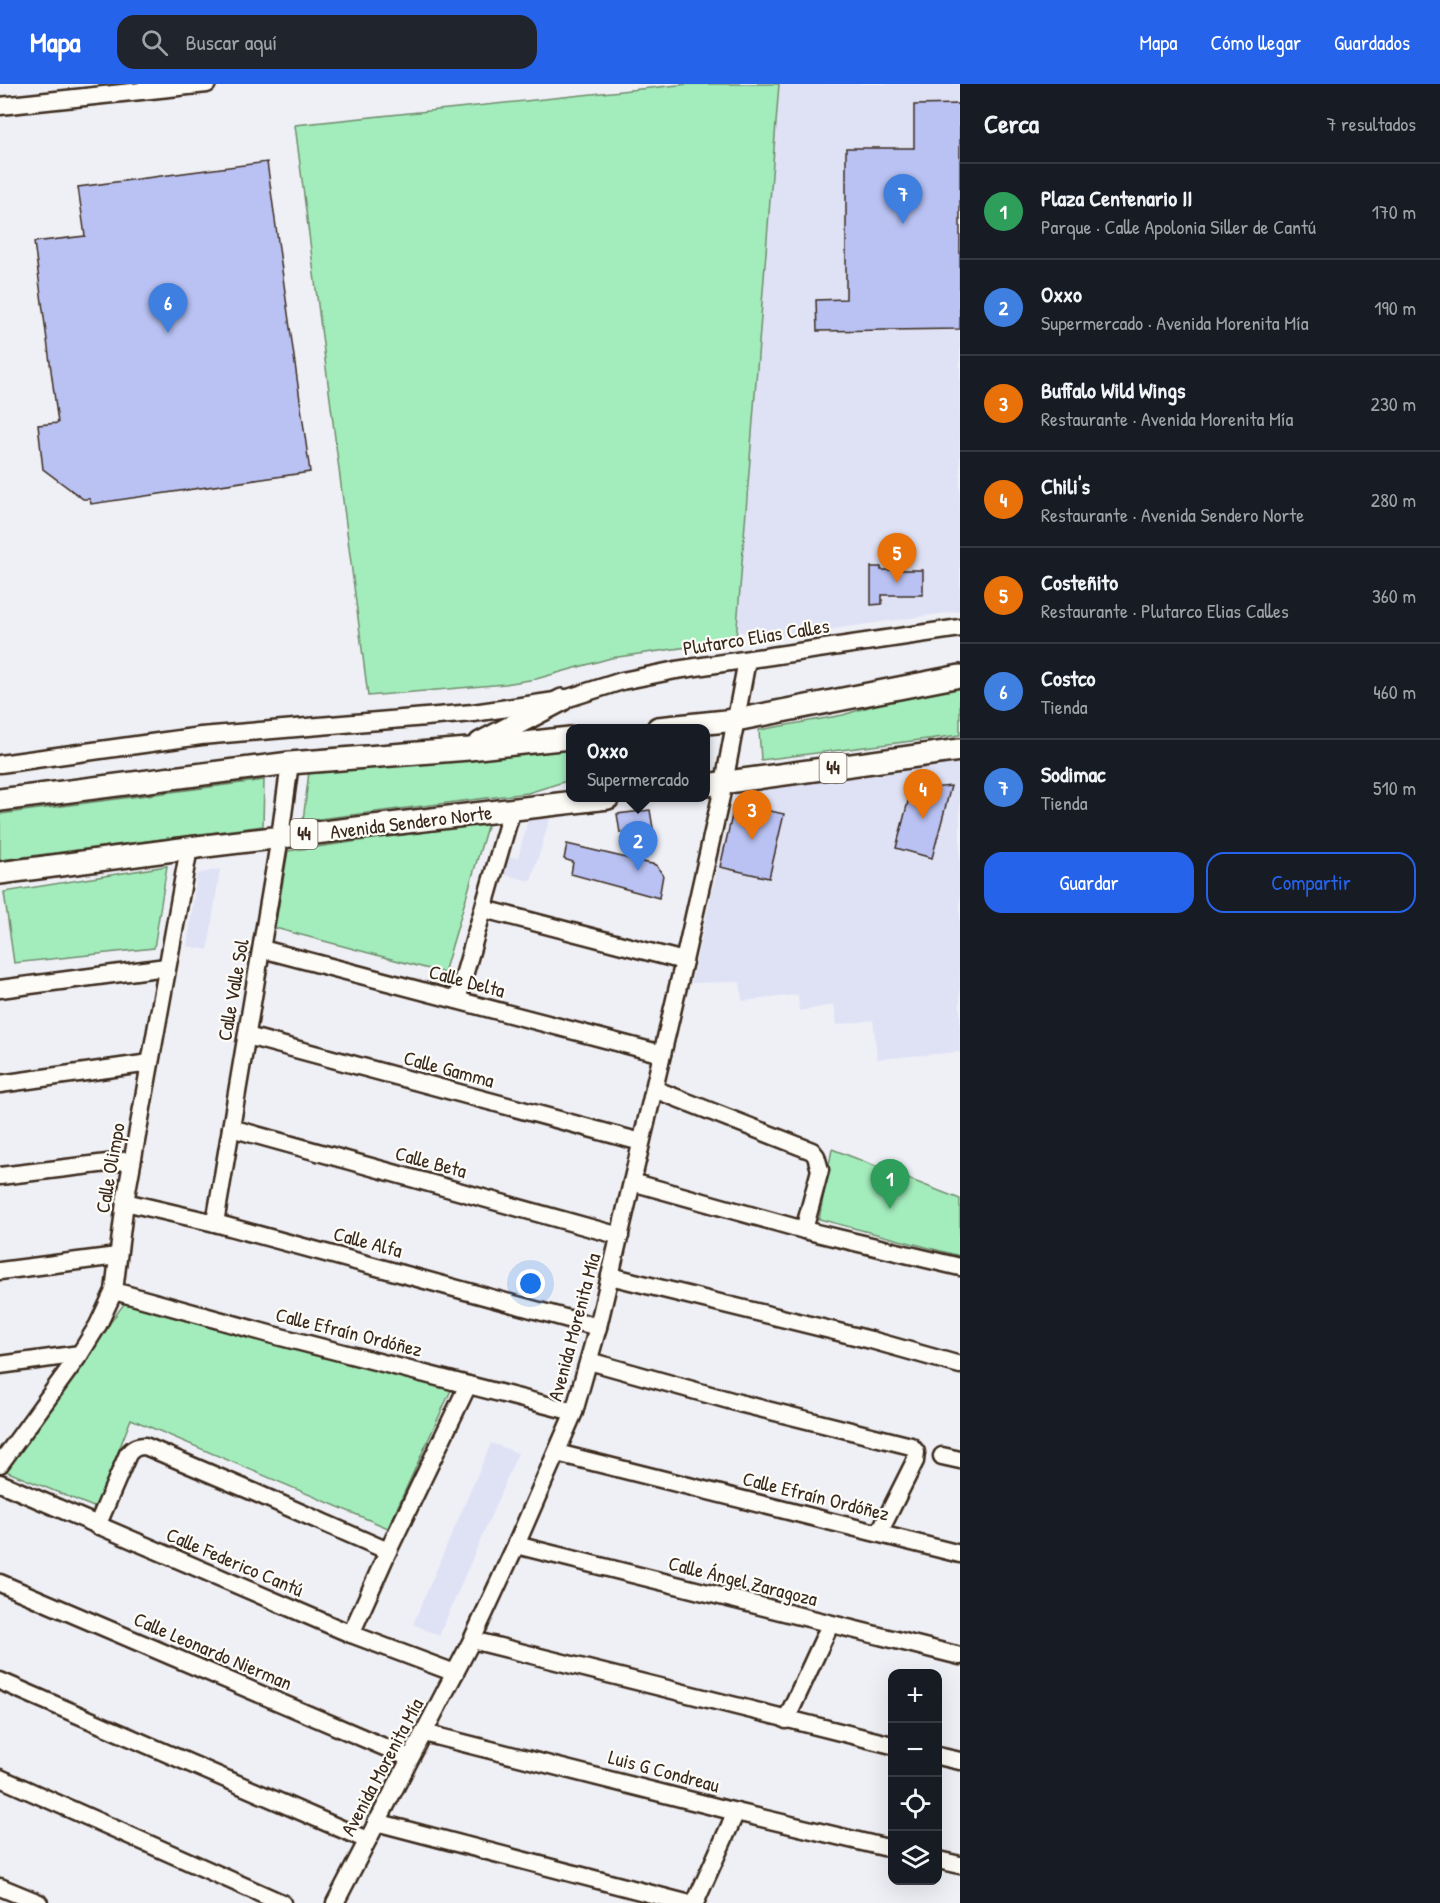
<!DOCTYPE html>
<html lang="es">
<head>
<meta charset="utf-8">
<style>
	:root { --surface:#171b24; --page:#20242c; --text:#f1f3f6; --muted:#9ea1a6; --line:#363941; --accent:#2563eb }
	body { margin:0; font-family:"Patrick Hand",sans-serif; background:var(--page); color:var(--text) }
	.controls { position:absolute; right:18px; bottom:18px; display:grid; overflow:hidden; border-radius:12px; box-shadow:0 6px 24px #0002 }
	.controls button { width:54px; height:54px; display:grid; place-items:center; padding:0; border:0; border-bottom:2px solid var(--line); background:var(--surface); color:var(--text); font:30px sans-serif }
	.you { position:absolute; left:531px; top:1200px; width:21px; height:21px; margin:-15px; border:4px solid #fff; border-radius:50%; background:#1a73e8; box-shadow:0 0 0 9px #1a73e833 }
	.badge { display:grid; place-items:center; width:39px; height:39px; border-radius:50%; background:var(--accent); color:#fff; font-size:20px; font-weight:700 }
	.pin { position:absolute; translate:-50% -50px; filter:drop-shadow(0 2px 3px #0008) }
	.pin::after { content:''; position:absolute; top:32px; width:21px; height:18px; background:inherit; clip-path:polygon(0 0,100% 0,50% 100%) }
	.popup { position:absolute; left:566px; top:640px; width:144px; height:78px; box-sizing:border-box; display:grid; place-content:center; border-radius:12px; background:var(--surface); filter:drop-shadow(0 2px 4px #0005); font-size:20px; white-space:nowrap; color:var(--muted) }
	.popup b { font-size:22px; color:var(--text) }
	.popup::after { content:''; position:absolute; left:50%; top:100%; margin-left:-12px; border:12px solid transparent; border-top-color:var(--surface) }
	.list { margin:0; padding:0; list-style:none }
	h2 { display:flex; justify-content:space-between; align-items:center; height:78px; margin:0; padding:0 24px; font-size:26px }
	h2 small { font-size:20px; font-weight:400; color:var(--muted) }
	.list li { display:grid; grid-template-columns:39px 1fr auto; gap:18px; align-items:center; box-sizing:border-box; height:96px; padding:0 24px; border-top:2px solid var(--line) }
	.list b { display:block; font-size:22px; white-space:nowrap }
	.list p { margin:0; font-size:20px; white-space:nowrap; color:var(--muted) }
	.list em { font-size:20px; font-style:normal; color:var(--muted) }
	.actions { display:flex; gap:12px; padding:18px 24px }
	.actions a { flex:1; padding:14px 0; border:2px solid var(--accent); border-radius:18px; text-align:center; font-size:21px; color:var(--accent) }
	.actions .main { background:var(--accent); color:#fff }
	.icon { flex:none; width:33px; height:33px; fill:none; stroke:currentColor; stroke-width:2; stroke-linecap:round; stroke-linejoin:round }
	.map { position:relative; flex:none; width:960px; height:1819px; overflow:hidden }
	header { display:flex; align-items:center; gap:36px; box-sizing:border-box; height:84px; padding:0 30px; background:var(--accent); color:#fff }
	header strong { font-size:28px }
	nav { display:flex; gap:33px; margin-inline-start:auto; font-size:21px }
	.search { width:420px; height:54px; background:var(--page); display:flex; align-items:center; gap:15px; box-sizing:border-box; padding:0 21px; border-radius:18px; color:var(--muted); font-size:22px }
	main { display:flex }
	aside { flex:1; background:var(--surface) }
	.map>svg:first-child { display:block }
	.built { fill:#dfe2f5 }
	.green { fill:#a3edbc; stroke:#6f8c6d; stroke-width:1.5 }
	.building { fill:#b9c2f3; stroke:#3b2a1e; stroke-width:1.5 }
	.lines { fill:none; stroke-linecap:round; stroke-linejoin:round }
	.minor-casing { stroke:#3b2a1e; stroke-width:21 }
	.major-casing { stroke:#3b2a1e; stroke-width:26 }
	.minor { stroke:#fdfcf7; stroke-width:16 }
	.major { stroke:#fdfcf7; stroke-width:21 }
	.labels { text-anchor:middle; stroke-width:4.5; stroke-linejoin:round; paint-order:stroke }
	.shield { fill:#fdfcf7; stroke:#75695f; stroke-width:1.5 }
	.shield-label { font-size:18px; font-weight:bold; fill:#3b2a1e }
	.street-label { font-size:20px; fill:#3b2a1e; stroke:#fdfcf7 }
</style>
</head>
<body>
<header>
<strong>Mapa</strong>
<div class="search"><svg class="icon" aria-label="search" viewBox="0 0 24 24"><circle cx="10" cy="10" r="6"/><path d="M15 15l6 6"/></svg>Buscar aquí</div>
<nav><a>Mapa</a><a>Cómo llegar</a><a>Guardados</a></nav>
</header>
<main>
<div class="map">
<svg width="960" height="1819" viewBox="0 0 960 1819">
	<rect width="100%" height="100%" fill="#eff0f6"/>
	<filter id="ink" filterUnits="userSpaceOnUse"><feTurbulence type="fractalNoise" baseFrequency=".0167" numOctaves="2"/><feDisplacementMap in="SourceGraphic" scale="12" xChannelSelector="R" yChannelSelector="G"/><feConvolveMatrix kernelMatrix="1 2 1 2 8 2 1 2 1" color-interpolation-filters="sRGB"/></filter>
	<g filter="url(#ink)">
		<g class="built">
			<polygon points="779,0 960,0 960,527 770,554 737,547"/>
			<polygon points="960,679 960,968 877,975 873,936 837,941 834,921 799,927 798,911 742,917 740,898 691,899 736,703"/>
			<polygon points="552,728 531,797 500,790 504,772 518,774 529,731"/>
			<polygon points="220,785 208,866 187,862 197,790"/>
			<polygon points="491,1359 518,1369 439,1552 413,1540"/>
		</g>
		<g class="green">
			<polygon points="688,0 779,0 736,556 611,574 536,595 505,600 368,612 295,41"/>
			<polygon points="960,604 960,651 761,676 759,646 843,631 894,615"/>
			<polygon points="570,660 570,696 528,709 303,737 309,688"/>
			<polygon points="264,696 263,742 0,776 0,730"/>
			<polygon points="488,739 444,889 275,844 288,767"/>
			<polygon points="167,782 154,864 14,879 4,808"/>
			<polygon points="832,1065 960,1115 960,1172 819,1135"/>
			<polygon points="126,1217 451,1306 388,1444 131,1335 96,1424 3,1386"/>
		</g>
		<g class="building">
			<polygon points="960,20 960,245 817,247 816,216 846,215 846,64 914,64 914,21"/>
			<polygon points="267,78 310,388 91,420 90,415 83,415 43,385 38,341 58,339 34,158 85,152 78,103"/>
			<polygon points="871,483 881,483 881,486 923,486 923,511 882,511 882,520 871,521"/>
			<polygon points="951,702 932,774 896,764 911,706"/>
			<polygon points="735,719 784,730 769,794 720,783"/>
			<polygon points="650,726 653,744 620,749 617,730"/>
			<polygon points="567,760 656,781 663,791 659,814 571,790 573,778 564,775"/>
		</g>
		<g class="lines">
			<defs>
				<g id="minor">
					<polyline points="0,22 207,0"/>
					<polyline points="0,680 201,652 473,629 562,616 622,597 676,586 960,544"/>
					<polyline points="484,825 684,877"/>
					<polyline points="262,865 662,970"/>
					<polyline points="0,905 166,883"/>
					<polyline points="457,916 512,725"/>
					<polyline points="247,952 641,1058"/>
					<polyline points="0,1000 150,979"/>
					<polyline points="654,1005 812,1067 816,1072 820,1086 804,1146"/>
					<polyline points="231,1044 620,1152"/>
					<polyline points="0,1092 132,1076"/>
					<polyline points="632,1098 804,1146 960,1183"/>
					<polyline points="125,1118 215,1139 598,1243"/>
					<polyline points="215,1139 280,753 290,679"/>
					<polyline points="0,1187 117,1172"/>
					<polyline points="610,1192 871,1256 960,1281"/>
					<polyline points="114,1207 273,1251 574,1328"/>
					<polyline points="589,1277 739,1319 911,1362 916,1368 915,1377 879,1449"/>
					<polyline points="0,1281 80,1270"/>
					<polyline points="557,1369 960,1470"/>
					<polyline points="942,1372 960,1376"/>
					<polyline points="0,1380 80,1270 98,1241 114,1207 125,1118 189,764"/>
					<polyline points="0,1399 351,1550 455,1589"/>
					<path d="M97 1442 128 1370C133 1364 137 1362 145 1362L256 1409 388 1467"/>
					<polyline points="516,1461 960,1572"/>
					<polyline points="0,1499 410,1674"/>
					<polyline points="351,1550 388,1467 468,1301"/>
					<polyline points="472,1556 892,1661"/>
					<polyline points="0,1597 367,1756"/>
					<polyline points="786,1636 830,1541"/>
					<polyline points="424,1649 736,1728 892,1765"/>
					<polyline points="938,1672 960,1677"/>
					<polyline points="0,1694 282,1819"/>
					<polyline points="376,1738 686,1819"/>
					<polyline points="938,1776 960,1781"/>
					<polyline points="0,1803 39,1819"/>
					<polyline points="335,1819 472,1556 516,1461 574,1328 598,1243 684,877 724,699 747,576"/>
					<polyline points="695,1819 736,1728"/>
				</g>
				<g id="major">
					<polyline points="658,644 736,636 960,592"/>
					<polyline points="480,659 562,616"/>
					<polyline points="706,701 960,666"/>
					<polyline points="0,716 290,679 469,665 570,654"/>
					<polyline points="0,789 189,764 608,714"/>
				</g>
			</defs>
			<use href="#minor" class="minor-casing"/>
			<use href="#major" class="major-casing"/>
			<use href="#minor" class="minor"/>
			<use href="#major" class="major"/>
		</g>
	</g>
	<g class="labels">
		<g class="shield">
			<rect x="819.5" y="669" width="27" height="30" rx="4.5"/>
			<rect x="290.5" y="735" width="27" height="30" rx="4.5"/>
		</g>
		<g class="shield-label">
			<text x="833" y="690">44</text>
			<text x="304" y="756">44</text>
		</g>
		<g class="street-label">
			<text transform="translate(756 553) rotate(-9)" y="7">Plutarco Elias Calles</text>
			<text transform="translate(411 738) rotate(-7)" y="7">Avenida Sendero Norte</text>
			<text transform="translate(467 897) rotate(15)" y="7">Calle Delta</text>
			<text transform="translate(233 906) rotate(-80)" y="7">Calle Valle Sol</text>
			<text transform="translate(449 985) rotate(15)" y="7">Calle Gamma</text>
			<text transform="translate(431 1078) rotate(15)" y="7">Calle Beta</text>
			<text transform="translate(110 1084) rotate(-80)" y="7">Calle Olimpo</text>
			<text transform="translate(368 1158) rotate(15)" y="7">Calle Alfa</text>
			<text transform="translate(574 1243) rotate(-75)" y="7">Avenida Morenita Mía</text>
			<text transform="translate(349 1248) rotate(14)" y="7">Calle Efraín Ordóñez</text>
			<text transform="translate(816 1412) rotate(14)" y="7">Calle Efraín Ordóñez</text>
			<text transform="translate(235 1478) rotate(23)" y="7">Calle Federico Cantú</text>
			<text transform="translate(743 1497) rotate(14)" y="7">Calle Ángel Zaragoza</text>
			<text transform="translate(213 1567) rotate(23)" y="7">Calle Leonardo Nierman</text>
			<text transform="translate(382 1683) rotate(-62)" y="7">Avenida Morenita Mía</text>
			<text transform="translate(664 1687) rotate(15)" y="7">Luis G Condreau</text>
		</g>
	</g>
</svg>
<div class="controls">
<button>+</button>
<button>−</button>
<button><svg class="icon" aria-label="locate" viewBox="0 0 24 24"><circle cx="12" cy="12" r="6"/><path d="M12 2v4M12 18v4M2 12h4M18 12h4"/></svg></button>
<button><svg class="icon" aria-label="layers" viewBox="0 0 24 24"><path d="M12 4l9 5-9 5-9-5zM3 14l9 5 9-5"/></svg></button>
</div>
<div class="you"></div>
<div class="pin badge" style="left:890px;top:1125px;background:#2e9e5b">1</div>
<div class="pin badge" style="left:638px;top:787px;background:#3f7fe0">2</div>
<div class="popup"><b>Oxxo</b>Supermercado</div>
<div class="pin badge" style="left:752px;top:756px;background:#e8710a">3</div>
<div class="pin badge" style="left:923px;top:735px;background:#e8710a">4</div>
<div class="pin badge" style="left:897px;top:499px;background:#e8710a">5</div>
<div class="pin badge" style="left:168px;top:249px;background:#3f7fe0">6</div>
<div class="pin badge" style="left:903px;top:140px;background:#3f7fe0">7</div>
</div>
<aside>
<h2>Cerca<small>7 resultados</small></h2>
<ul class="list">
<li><span class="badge" style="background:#2e9e5b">1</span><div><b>Plaza Centenario II</b><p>Parque · Calle Apolonia Siller de Cantú</p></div><em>170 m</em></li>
<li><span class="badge" style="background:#3f7fe0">2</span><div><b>Oxxo</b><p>Supermercado · Avenida Morenita Mía</p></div><em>190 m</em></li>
<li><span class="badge" style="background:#e8710a">3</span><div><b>Buffalo Wild Wings</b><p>Restaurante · Avenida Morenita Mía</p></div><em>230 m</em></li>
<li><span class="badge" style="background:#e8710a">4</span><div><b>Chili's</b><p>Restaurante · Avenida Sendero Norte</p></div><em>280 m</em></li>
<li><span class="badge" style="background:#e8710a">5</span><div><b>Costeñito</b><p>Restaurante · Plutarco Elias Calles</p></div><em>360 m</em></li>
<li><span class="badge" style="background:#3f7fe0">6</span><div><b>Costco</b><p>Tienda</p></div><em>460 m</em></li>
<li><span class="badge" style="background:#3f7fe0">7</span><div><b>Sodimac</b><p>Tienda</p></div><em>510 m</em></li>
</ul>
<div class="actions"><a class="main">Guardar</a><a>Compartir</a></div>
</aside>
</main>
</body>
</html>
